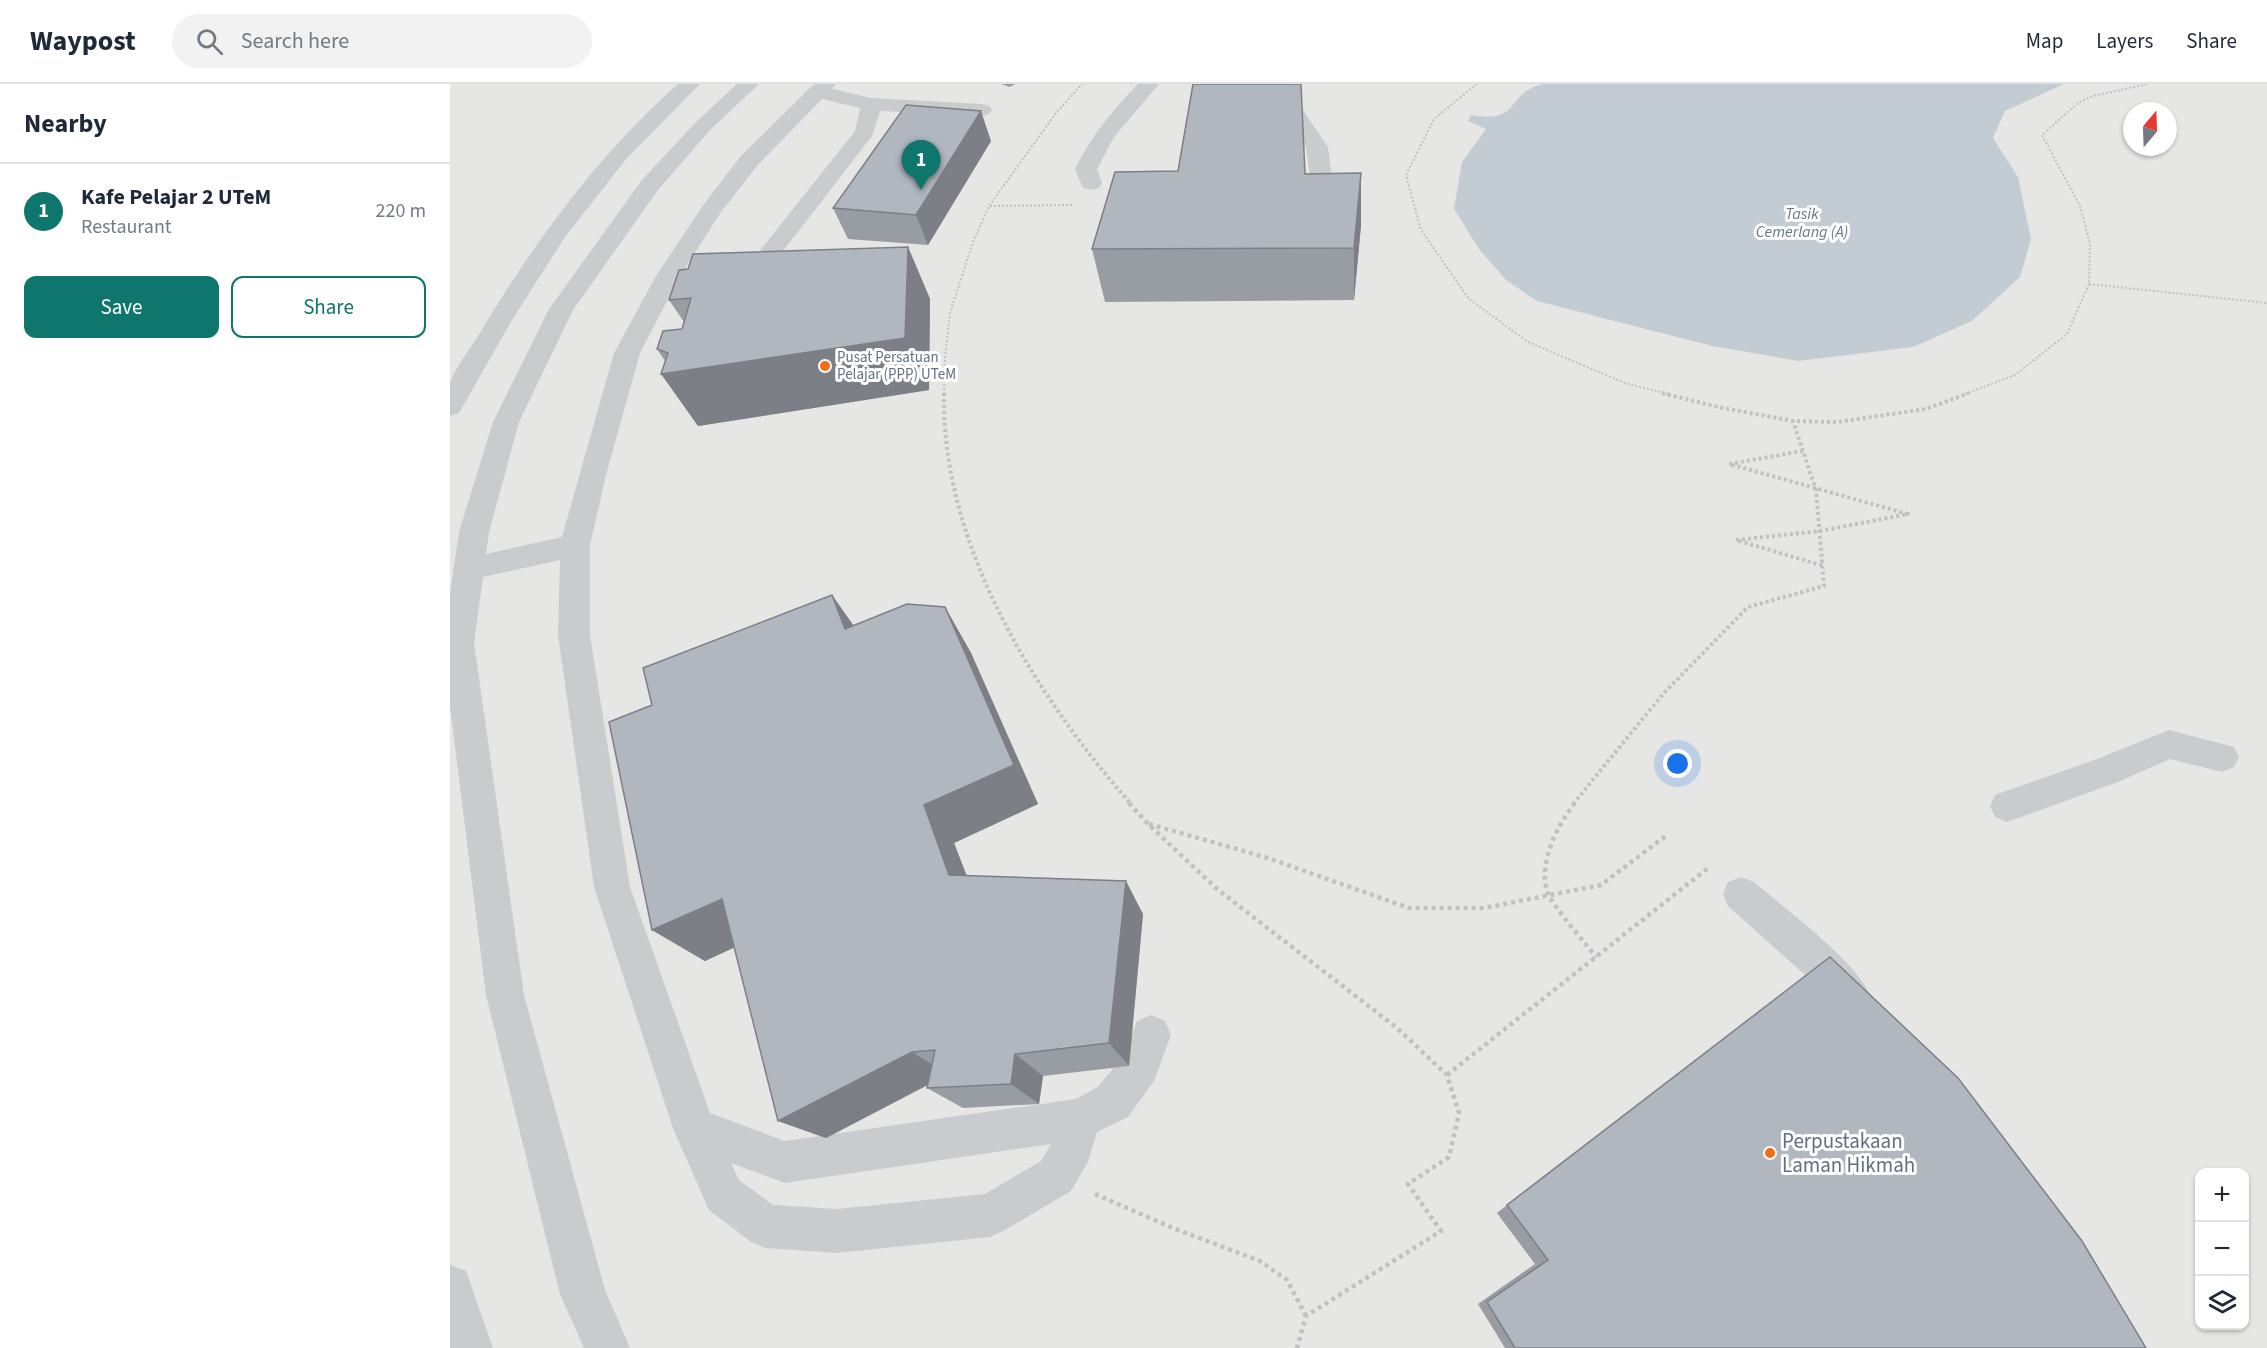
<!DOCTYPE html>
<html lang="en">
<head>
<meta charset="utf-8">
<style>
	:root { --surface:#fff; --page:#f2f2f3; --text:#1f2937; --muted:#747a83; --line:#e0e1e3; --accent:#0f766e }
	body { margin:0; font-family:"Source Sans 3",sans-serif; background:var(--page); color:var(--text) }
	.controls { position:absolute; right:18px; bottom:18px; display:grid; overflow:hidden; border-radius:12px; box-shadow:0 2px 4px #0004 }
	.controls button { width:54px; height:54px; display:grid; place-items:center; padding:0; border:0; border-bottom:2px solid var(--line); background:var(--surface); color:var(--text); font:30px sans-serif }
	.compass { position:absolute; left:1673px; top:18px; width:54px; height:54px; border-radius:50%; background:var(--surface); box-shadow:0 2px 4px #0004; rotate:19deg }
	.you { position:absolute; left:1228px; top:680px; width:21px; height:21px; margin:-15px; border:4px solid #fff; border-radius:50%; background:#1a73e8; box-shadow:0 0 0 9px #1a73e833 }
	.badge { display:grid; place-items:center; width:39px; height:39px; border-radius:50%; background:var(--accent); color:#fff; font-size:20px; font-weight:700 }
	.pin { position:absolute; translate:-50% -50px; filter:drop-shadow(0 2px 3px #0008) }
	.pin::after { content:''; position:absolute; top:32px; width:21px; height:18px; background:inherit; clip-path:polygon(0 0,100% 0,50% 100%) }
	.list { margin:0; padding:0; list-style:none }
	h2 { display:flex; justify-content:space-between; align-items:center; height:78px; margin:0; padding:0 24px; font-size:26px }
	h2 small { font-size:20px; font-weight:400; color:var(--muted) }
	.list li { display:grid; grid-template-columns:39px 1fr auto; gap:18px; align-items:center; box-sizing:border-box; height:96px; padding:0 24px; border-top:2px solid var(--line) }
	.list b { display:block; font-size:22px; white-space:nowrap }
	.list p { margin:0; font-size:20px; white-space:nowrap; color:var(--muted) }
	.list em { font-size:20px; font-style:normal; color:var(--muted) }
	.actions { display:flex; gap:12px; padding:18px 24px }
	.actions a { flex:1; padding:14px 0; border:2px solid var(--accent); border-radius:12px; text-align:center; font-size:21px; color:var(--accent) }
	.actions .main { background:var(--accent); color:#fff }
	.icon { flex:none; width:33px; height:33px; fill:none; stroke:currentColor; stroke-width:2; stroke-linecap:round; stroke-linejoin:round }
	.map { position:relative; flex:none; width:1817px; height:1264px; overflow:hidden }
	header { display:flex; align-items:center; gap:36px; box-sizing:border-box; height:84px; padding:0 30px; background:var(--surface); border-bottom:2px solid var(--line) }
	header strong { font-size:28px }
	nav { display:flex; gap:33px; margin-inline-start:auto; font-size:21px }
	.search { width:420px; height:54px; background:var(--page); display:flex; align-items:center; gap:15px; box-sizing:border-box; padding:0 21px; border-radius:33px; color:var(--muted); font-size:22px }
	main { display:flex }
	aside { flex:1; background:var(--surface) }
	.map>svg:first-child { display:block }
	.built { fill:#e6e6e5; fill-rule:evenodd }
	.water { fill:#c4ccd3 }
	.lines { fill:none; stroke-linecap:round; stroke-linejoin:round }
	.path-far2 { stroke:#c0c1c3; stroke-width:2; stroke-dasharray:2 2; stroke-linecap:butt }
	.path-far1 { stroke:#c0c1c3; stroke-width:4; stroke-dasharray:3 3; stroke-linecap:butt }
	.path { stroke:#c0c1c3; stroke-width:4.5; stroke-dasharray:4 4; stroke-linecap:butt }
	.minor { fill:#c9cbcf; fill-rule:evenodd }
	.wall { fill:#989da4 }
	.shaded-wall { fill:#7c8086 }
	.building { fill:#b1b7bf; stroke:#7c8086; stroke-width:1.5 }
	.poi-dot { fill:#f46d13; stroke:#fff; stroke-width:2 }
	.labels { text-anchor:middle; stroke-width:6; stroke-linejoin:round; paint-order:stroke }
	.far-poi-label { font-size:15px; fill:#616f86; stroke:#fff; text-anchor:start }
	.far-water-label { font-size:16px; font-style:italic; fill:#62788a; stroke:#fff }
	.near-poi-label { font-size:21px; fill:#616f86; stroke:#fff; text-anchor:start }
</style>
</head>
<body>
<header>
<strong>Waypost</strong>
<div class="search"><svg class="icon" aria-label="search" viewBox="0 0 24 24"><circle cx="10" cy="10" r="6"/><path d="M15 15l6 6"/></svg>Search here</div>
<nav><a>Map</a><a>Layers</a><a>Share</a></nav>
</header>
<main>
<aside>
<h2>Nearby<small></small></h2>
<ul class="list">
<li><span class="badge">1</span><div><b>Kafe Pelajar 2 UTeM</b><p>Restaurant</p></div><em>220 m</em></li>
</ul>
<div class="actions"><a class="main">Save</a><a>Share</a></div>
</aside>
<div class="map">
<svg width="1817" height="1264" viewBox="0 0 1817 1264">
	<rect width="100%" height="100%" fill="#f5f6f1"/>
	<path class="built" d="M0 0H1817V1264H0ZM1682 27H1718V63H1682ZM1750 1088H1794V1242H1750Z"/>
	<path class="water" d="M1093 0H1614L1555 27 1543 54 1568 93 1581 155 1570 193 1522 237 1463 263 1348 277 1262 262 1087 217 1056 196 1029 165 1004 125 1012 78 1036 45 1018 37 1021 31C1073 40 1053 10 1093 0Z"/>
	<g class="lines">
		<g class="path-far2">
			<polyline points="1027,0 984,35 956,91 971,146 1019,215 1078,258 1175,299 1218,310"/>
			<polyline points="540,122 622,121"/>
			<polyline points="1639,200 1817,219"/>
			<polyline points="494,310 495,273 500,229 523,158 539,122 606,29 632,0"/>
			<polyline points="1515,310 1565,291 1617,250 1639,200 1640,160 1630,122 1592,51 1628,19 1643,12 1698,0"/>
		</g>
		<g class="path-far1">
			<path d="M494 309C491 460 584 610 681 720"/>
			<polyline points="1212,309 1268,323 1343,337 1387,338 1476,325 1519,309"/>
			<polyline points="1353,367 1279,380 1458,430 1370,447 1286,456 1374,482"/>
			<polyline points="1123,720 1213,610 1298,523 1374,502 1366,406 1343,337"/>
		</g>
		<g class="path">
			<polyline points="679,719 698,740 767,805 947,944 997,991 1009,1029 999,1073 958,1100 991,1147 856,1232 847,1264"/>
			<path d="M1125 719C1107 741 1087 781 1098 810 1103 822 1136 860 1146 873"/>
			<polyline points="699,740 818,774 959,824 1034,824 1151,801 1217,751"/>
			<polyline points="997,991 1258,784"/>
			<polyline points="645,1110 723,1144 810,1177 837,1196 856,1232"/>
		</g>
		<g class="minor">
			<path d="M228 0H250L177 74 115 153 62 236 9 329 0 332C0 322 0 309 0 300 4 285 22 262 30 249 85 157 148 71 228 0Z"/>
			<path d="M287 0H309L260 46 208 106 123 226 69 338 39 448 36 470 112 453 164 269 206 192 254 120 291 72 360 4 365 0H386L382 5 421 14 532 20 539 22 542 26 539 30 532 32 430 27 422 52 320 184 291 197 283 199 275 197 271 192 275 187 304 174 405 47 410 24 372 15 307 82 271 128 230 192 190 269 156 391 140 461V551L180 803 260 1029 335 1057 626 1015 648 1003 674 971 687 937 701 931 715 937 721 951 704 997 678 1033 647 1048 638 1078 621 1107 555 1146 540 1153 387 1169 315 1164 300 1157 259 1126 223 1044 144 803 108 551 110 476 33 493 24 559 74 911 155 1206 180 1264H134L110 1210 36 911 0 622V509L9 448 43 338 99 225 192 96 246 38ZM601 1060 591 1077 535 1110 387 1125 323 1121 289 1096 281 1079 335 1099Z"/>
			<path d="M688 0H709L664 53 647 85 652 99 649 104 641 106 633 104 625 85C641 52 663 26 688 0Z"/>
			<polygon points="804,0 826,0 851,23 878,63 886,124 883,129 875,131 867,129 864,124 856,63 836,31"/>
			<polygon points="1719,646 1784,663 1789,673 1784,683 1772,688 1720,675 1668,698 1557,738 1545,733 1540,722 1545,711 1647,675"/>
			<path d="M1291 793 1304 798C1335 825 1407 877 1421 913L1416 927 1402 932 1388 927 1353 889 1278 822 1273 810 1278 798Z"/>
			<polygon points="0,1181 16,1187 43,1264 0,1264"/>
		</g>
	</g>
	<g class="wall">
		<polygon points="551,0 565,0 560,3"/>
		<polygon points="541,57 478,161 398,155 383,124"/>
		<polygon points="855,90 911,141 904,216 655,218 642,165"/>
		<polygon points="458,163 480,215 479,306 248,342 215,277 207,265 232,245 234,238 219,216"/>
		<polygon points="382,511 404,542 495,523 521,569 588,720 504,759 517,792 693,830 679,982 593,992 589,1020 513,1024 477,1004 478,1001 376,1054 328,1037 285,863 255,877 202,846 202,621"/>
		<polygon points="1057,1121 1696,1264 1055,1264 1028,1220 1085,1180 1047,1129"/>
	</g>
	<g class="shaded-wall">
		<polygon points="531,27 541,57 478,161 466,131"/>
		<polygon points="911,89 911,141 904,216 904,164"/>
		<polygon points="458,163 480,215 479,306 248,342 211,290"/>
		<polygon points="382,511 414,557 395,545"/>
		<polygon points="495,523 521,569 588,720 504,759 529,825 499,791 474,721"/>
		<polygon points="676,797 693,830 679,982 659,959"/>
		<polygon points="272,815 320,847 255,877 202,846"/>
		<polygon points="462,968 498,990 376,1054 328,1037"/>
		<polygon points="565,970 593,992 589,1020 561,1000"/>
	</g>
	<g class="building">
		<polygon points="743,0 851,0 855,90 911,89 904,164 642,165 665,88 728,87"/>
		<polygon points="456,21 531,27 466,131 383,124"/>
		<polygon points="458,163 455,254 211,290 218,269 207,265 213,247 232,245 241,214 219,216 229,186 238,185 243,170"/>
		<polygon points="382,511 395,545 457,520 495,523 564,681 474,721 499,791 676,797 659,959 565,970 561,1000 477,1004 485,966 462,968 328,1037 272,815 202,846 159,638 202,621 193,584"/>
		<polygon points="1380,873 1508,994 1632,1157 1696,1264 1065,1264 1037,1218 1098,1176 1057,1121"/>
	</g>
	<g class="poi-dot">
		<circle cx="375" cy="282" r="6"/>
		<circle cx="1320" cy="1069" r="6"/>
	</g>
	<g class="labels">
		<g class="far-poi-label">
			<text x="387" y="278">Pusat Persatuan<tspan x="387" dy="17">Pelajar (PPP) UTeM</tspan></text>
		</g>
		<g class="far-water-label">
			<text x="1352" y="135">Tasik<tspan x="1352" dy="18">Cemerlang (A)</tspan></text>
		</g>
		<g class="near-poi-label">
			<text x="1332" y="1064">Perpustakaan<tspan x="1332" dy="24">Laman Hikmah</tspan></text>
		</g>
	</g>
</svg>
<div class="controls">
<button>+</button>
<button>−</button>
<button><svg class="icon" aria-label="layers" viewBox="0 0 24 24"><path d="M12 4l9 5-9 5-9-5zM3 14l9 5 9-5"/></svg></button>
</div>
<svg class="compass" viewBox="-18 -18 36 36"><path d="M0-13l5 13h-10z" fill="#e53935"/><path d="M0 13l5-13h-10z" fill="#747a83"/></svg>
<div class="you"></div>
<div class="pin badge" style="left:471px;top:106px">1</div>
</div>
</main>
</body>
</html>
